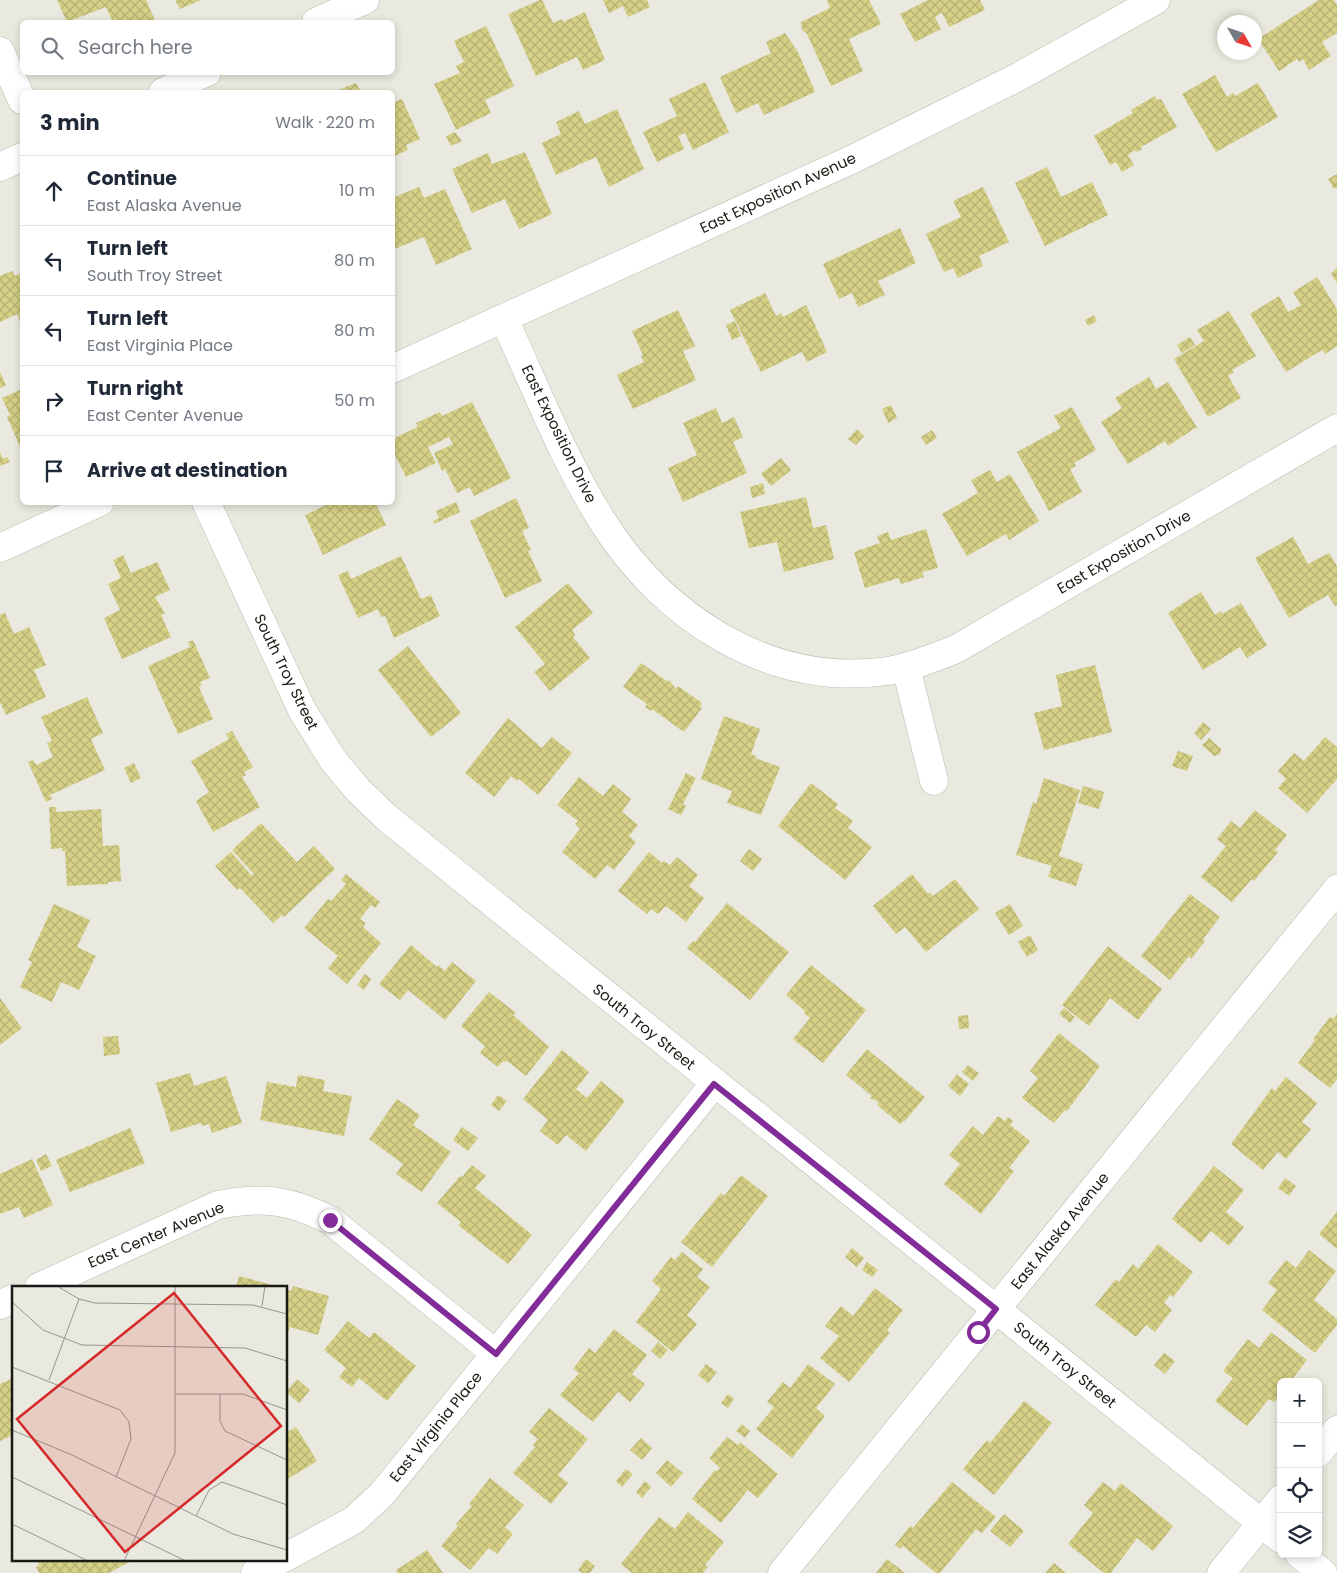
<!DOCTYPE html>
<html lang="en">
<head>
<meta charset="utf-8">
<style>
	:root { --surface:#fff; --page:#f6f6f7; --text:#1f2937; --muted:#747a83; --line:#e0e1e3 }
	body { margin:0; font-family:Poppins,sans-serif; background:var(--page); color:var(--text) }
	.controls { position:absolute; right:15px; bottom:15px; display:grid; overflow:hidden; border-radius:8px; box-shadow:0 2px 8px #0003 }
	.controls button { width:45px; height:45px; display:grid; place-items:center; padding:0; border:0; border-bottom:1px solid var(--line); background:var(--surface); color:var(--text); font:25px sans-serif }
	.compass { position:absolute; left:1217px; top:15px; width:45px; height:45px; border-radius:50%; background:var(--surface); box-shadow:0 2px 8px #0003; rotate:129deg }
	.stop { position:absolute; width:15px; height:15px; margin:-11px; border:4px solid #822c9a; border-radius:50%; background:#fff }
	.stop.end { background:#822c9a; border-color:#fff; box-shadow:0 1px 5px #0008 }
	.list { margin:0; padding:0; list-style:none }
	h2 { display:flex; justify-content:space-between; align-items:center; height:65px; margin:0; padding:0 20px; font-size:21px }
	h2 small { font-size:16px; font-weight:400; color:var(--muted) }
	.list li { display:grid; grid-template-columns:32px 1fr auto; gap:15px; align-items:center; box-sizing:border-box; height:70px; padding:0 20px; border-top:1px solid var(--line) }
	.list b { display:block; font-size:19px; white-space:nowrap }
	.list p { margin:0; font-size:16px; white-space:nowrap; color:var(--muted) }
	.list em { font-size:16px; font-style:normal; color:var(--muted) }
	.icon { flex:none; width:28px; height:28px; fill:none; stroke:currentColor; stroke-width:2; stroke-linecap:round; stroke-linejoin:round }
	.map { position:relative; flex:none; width:1337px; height:1573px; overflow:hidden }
	.search { position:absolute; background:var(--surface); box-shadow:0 2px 8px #0003; left:20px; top:20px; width:375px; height:55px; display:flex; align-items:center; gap:12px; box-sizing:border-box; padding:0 18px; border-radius:8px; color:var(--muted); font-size:19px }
	.panel { position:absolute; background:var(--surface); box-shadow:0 2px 8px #0003; left:20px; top:90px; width:375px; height:415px; border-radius:8px }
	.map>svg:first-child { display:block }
	.building { fill:url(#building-cross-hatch) }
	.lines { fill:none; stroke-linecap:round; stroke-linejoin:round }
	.minor-casing { stroke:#bbbab1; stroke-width:29 }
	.minor { stroke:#fff; stroke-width:28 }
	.route { stroke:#822c9a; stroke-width:6 }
	.labels { text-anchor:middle; stroke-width:4; stroke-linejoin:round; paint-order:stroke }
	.street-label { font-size:15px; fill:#191915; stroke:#fffffe }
	.inset-road { fill:none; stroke:#96968e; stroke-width:1 }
	.view { fill:#d62828; fill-opacity:0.15; stroke:#d62828; stroke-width:2.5 }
	.inset-edge { fill:none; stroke:#191915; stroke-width:2.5 }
</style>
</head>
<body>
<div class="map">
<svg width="1337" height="1573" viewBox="0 0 1337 1573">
	<defs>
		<pattern id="building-cross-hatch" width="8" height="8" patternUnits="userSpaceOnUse" patternTransform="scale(1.25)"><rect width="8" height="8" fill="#d5d086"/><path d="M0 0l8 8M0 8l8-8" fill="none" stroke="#b6b273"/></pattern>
	</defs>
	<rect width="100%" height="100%" fill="#e9e9df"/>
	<g class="building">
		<polygon points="57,0 146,0 155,20 149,22 113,22 106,7 67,22"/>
		<polygon points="175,0 201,0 180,9"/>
		<polygon points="540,0 542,0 553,23 562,19 563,22 585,12 605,60 583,70 577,57 536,76 508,14"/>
		<polygon points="603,0 647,0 650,7 628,17 623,6 609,13"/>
		<polygon points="827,0 869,0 881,24 849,39 863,71 831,86 807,34 802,30 801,22 830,8"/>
		<polygon points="928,0 980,0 985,10 949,27 942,13 935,17 941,29 915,42 900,14"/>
		<polygon points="1319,0 1334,0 1337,5 1337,33 1322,42 1331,56 1309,70 1303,59 1299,62 1297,59 1279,71 1258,39"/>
		<polygon points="486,26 514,86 485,100 491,113 456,130 434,84 460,73 456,66 464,62 454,41"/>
		<polygon points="785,33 798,52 815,92 764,115 758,103 736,113 720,77 771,53 766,42"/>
		<polygon points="1215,75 1227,97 1233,93 1235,96 1258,83 1278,117 1216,152 1182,94"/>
		<polygon points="705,82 729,132 693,150 685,133 678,136 684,149 657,162 643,132 677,116 669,99"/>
		<polygon points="356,83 361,92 334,92 351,85"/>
		<polygon points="1155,96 1157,100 1161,99 1177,127 1141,147 1142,149 1136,152 1135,150 1128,155 1134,165 1122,172 1116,162 1110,165 1094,136 1133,113 1131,110"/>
		<polygon points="392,97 395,102 402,99 420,139 406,145 408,150 392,157"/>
		<polygon points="617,109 644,169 609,187 596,157 556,175 542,143 561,134 556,122 579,111 585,124"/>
		<polygon points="455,132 462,141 451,146 446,136"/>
		<polygon points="525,152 552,214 519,229 505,199 472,213 452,169 488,153 492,164"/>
		<polygon points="1047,167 1061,197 1092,182 1108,215 1045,246 1015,183"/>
		<polygon points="1337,174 1337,187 1334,189 1328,179"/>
		<polygon points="419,187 424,198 445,189 472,249 436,265 424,237 392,250 392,198"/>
		<polygon points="983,187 1009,242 979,256 983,266 958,278 953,268 944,272 926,234 961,217 953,201"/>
		<polygon points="900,228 916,263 878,281 885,295 858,307 852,293 839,299 823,264"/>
		<polygon points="1337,267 1337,283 1331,274"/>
		<polygon points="12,271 15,276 22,272 22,326 17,314 0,322 0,276"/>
		<polygon points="1317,277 1337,309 1337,346 1325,354 1322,350 1286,372 1250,314 1279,296 1288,312 1301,305 1293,292"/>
		<polygon points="765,293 776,316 781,313 783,317 806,305 827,352 807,362 802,352 761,372 730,310"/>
		<polygon points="678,310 695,346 683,351 696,380 633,409 617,375 644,362 641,356 643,355 632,331"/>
		<polygon points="1229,311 1256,356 1232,370 1234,372 1228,376 1241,398 1208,417 1174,359 1204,341 1197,330"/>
		<polygon points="1094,315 1097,321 1088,326 1085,320"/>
		<polygon points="735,321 741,336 732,340 726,325"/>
		<polygon points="1190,337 1195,345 1182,353 1177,345"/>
		<polygon points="0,372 6,385 0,388"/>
		<polygon points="1149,377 1156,389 1168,382 1198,429 1195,428 1168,446 1165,441 1128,464 1101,422 1122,408 1115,398"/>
		<polygon points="22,389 22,451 7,417 10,415 2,398"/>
		<polygon points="472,402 511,478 474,496 470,487 457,493 445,469 442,471 434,453 453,444 449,437 428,447 436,463 406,477 392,449 392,439 418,427 416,423 440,412 442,416"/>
		<polygon points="891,405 897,418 888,423 882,409"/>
		<polygon points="1072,407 1096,450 1074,463 1076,466 1070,469 1082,492 1049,511 1017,452 1061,428 1054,416"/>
		<polygon points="716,408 722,423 734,417 743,437 733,442 747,473 683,502 668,468 697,455 683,423"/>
		<polygon points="857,429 864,436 856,445 848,439"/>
		<polygon points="932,430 937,438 926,445 921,437"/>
		<polygon points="0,452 3,459 7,457 10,462 0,466"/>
		<polygon points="781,458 791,470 771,486 761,474"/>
		<polygon points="990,470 997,482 1010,474 1039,521 1009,540 1006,534 967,556 942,514 978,493 971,480"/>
		<polygon points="763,483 765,494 752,498 750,487"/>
		<polygon points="806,497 813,528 826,525 834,559 784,572 777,542 749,548 740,512"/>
		<polygon points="516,498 529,528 522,531 531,550 528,551 542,581 505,598 470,521"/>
		<polygon points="332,502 375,502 386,525 323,555 305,515"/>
		<polygon points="456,502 460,512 434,524 433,521 439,518 436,511"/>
		<polygon points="926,529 938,568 922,572 924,577 901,584 899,578 865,588 854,552 877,544 880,543 877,536 888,532 891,540"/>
		<polygon points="1293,537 1308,564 1329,553 1337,566 1337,605 1335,606 1328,595 1289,618 1255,558"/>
		<polygon points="123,555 131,573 157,562 170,590 155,597 165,613 161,615 171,637 122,659 104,618 120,610 108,584 121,578 113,560"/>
		<polygon points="401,556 421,599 431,595 440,616 394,638 385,616 381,617 378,609 358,618 338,575 348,571 351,579"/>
		<polygon points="568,583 593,613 572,630 575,635 573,637 590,658 550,691 534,672 545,664 515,627"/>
		<polygon points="1201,592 1215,615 1221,611 1222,614 1241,603 1267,645 1247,658 1240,647 1203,670 1168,613"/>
		<polygon points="5,613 14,634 29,627 46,665 34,670 46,697 6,715 0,702 0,615"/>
		<polygon points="193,640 210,678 200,682 202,685 199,687 213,719 178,734 148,666 190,647 188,642"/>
		<polygon points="408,646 461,713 431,737 378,670"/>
		<polygon points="641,663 668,682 669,680 676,689 678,686 702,703 700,707 702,708 684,732 652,709 651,711 645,707 647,704 623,687"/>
		<polygon points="1095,665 1112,732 1044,750 1034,713 1062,706 1056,675"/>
		<polygon points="87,697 103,733 91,739 105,770 50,795 52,799 46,802 28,762 33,760 36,765 53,757 47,743 52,741 41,717"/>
		<polygon points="724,716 760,729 751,754 756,756 755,758 780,767 761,815 727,803 732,791 701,779"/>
		<polygon points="508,718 542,748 552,737 572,753 538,795 519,779 517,781 511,776 494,797 465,773"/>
		<polygon points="1203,722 1211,729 1201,740 1194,733"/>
		<polygon points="232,731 253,767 244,772 246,775 242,777 260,807 213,832 196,801 209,792 191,761 229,739 226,734"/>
		<polygon points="1325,737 1337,747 1337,779 1307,813 1278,788 1286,779 1278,771 1294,753 1304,761"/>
		<polygon points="1209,738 1221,749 1220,754 1214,756 1202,745"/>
		<polygon points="1178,751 1193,756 1187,771 1172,766"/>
		<polygon points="134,763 141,778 131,783 124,768"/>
		<polygon points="686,773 696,778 683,804 686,806 681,815 668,809"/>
		<polygon points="579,777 603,796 613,784 631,799 622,812 638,825 629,836 636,842 614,870 607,865 595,879 562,852 580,829 575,824 578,821 557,805"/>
		<polygon points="1044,778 1080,790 1059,856 1083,864 1076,886 1048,877 1052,866 1016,855 1033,802 1036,804"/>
		<polygon points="811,783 838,804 835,808 853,821 848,828 872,847 845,880 778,826"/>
		<polygon points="1083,786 1104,792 1099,809 1078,803"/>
		<polygon points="49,807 56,807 56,812 101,809 103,846 119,845 121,881 108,882 108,884 67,886 65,851 62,851 62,848 51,849"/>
		<polygon points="1255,810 1287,835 1275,850 1278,852 1254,881 1252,879 1232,902 1201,877 1226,846 1217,839 1231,821 1240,828"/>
		<polygon points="261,823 297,862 314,846 335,869 284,917 282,915 273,923 240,888 237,890 215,866 231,852 252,876 254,874 232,850"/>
		<polygon points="749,849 762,859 753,871 740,861"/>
		<polygon points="649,852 662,863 664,861 670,865 677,857 698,875 689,886 704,898 686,922 666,906 658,914 651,909 647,914 618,891"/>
		<polygon points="346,874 380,902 375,908 371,905 360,919 366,923 363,927 381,943 347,984 328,968 338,956 304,928 328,899 331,901 346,884 341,880"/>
		<polygon points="912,874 928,894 930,892 933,896 955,879 979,909 926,952 905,927 896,934 873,906"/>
		<polygon points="1190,894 1220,917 1203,939 1205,941 1191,959 1189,956 1170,980 1141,956"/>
		<polygon points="727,903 789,952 750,1000 687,948 693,941 695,942"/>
		<polygon points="54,904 90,920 77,947 96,956 79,990 61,982 52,1002 20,987 32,962 28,960"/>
		<polygon points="1010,904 1023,926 1009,935 995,913"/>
		<polygon points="1030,935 1038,950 1027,957 1018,942"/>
		<polygon points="411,945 437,967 438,965 445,971 452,962 476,981 445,1020 408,990 400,1000 379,984"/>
		<polygon points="1108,946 1162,989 1138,1020 1110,998 1089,1026 1062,1005"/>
		<polygon points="811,965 866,1010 823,1063 793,1039 810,1018 804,1013 805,1011 786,995"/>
		<polygon points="365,974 371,979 364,990 357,985"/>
		<polygon points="489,992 516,1013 513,1015 549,1047 526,1076 507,1061 505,1062 503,1061 498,1067 480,1053 485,1046 461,1026"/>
		<polygon points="0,998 22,1028 0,1045"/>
		<polygon points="1064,1008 1075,1017 1070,1023 1059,1014"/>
		<polygon points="1337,1014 1337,1079 1330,1088 1298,1063 1315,1040 1313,1039 1330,1017 1333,1019"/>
		<polygon points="968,1015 969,1028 959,1029 958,1016"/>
		<polygon points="1059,1033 1100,1066 1067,1111 1065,1110 1054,1123 1022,1098 1038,1078 1030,1071"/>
		<polygon points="118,1036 120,1054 104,1056 103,1037"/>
		<polygon points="867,1049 925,1097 904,1122 903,1121 900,1124 877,1105 879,1102 870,1098 872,1096 846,1075"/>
		<polygon points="562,1050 589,1072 576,1089 587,1098 601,1081 625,1101 586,1151 566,1135 558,1145 540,1131 548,1120 523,1099"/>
		<polygon points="968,1065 979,1073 973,1081 962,1072"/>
		<polygon points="190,1073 194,1086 226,1076 242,1123 212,1133 209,1124 202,1126 201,1123 171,1132 156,1083"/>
		<polygon points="957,1074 969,1084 960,1096 948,1086"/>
		<polygon points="298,1075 325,1080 323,1091 352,1096 344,1136 260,1120 267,1082 296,1087"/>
		<polygon points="1286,1077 1317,1103 1302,1122 1311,1129 1286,1159 1278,1152 1263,1170 1231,1144 1272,1088 1275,1091"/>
		<polygon points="498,1095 507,1101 499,1111 491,1105"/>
		<polygon points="397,1099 420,1115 413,1125 451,1152 422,1192 396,1174 403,1164 369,1139"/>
		<polygon points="998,1116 1005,1121 1008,1117 1013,1121 1010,1125 1030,1141 1009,1168 1014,1171 981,1214 944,1184 960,1164 949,1155 973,1126 983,1135"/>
		<polygon points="462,1127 478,1138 468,1151 453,1140"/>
		<polygon points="130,1128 145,1163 70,1192 56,1160"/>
		<polygon points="46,1154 52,1166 41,1171 36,1160"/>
		<polygon points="32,1159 53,1205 24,1218 19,1207 0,1214 0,1174"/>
		<polygon points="472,1165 486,1176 475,1188 532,1235 508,1264 458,1225 461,1222 437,1203 460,1176 462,1177"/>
		<polygon points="1214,1166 1244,1190 1226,1212 1244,1227 1229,1246 1211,1231 1201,1243 1172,1219"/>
		<polygon points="741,1175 768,1196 712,1267 681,1242 721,1193 724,1196"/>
		<polygon points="1285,1178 1296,1186 1289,1196 1278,1188"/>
		<polygon points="1337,1212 1337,1249 1319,1234"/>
		<polygon points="1158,1244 1193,1272 1173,1297 1170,1295 1164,1303 1172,1310 1155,1332 1146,1325 1136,1337 1095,1305 1116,1279 1119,1282 1133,1264 1138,1269"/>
		<polygon points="852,1248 864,1258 857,1267 845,1257"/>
		<polygon points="1309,1250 1336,1271 1314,1300 1337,1319 1337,1325 1315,1353 1262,1310 1277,1290 1268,1283 1286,1260 1296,1268"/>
		<polygon points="682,1252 703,1269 697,1277 710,1287 687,1315 697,1324 673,1352 636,1322 661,1289 652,1281 671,1257 675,1260"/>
		<polygon points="867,1262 878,1270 872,1277 862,1270"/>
		<polygon points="239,1276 276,1286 275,1287 236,1287"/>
		<polygon points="293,1286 329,1296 318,1335 290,1327 286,1338 286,1289 291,1291"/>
		<polygon points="875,1288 903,1310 887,1330 890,1333 849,1382 820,1358 839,1336 825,1326 841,1306 853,1316"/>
		<polygon points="348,1321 369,1338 374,1332 416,1366 387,1401 359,1378 352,1387 339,1377 346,1368 324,1350"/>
		<polygon points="614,1329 647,1355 632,1374 645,1384 630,1402 618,1392 593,1422 560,1395 579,1373 573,1369 589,1348 595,1353"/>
		<polygon points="1271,1332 1307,1360 1290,1382 1281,1382 1281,1394 1274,1402 1269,1399 1247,1426 1215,1401 1233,1378 1223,1371 1248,1339 1259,1348"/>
		<polygon points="658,1342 668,1350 660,1359 651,1351"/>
		<polygon points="1164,1353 1175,1361 1165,1374 1154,1365"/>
		<polygon points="706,1364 717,1372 708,1383 698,1375"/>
		<polygon points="808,1364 835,1384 816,1408 825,1416 792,1458 756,1429 774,1407 767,1402 783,1382 790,1388"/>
		<polygon points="14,1378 14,1432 10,1434 11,1436 0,1441 0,1384"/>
		<polygon points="297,1379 310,1390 299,1403 286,1392"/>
		<polygon points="728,1394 734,1399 728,1408 721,1403"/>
		<polygon points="1024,1401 1052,1423 994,1495 963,1469 987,1440 990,1443"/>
		<polygon points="549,1408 588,1439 558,1475 568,1483 551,1504 513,1473 535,1447 533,1445 538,1439 529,1432"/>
		<polygon points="742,1424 750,1431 745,1438 736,1431"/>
		<polygon points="296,1427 317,1461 286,1480 286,1433"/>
		<polygon points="727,1437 738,1445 740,1442 778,1474 758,1498 748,1490 721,1523 692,1499 715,1470 717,1471 720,1468 709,1458"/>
		<polygon points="641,1438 652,1448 642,1460 630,1450"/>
		<polygon points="667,1460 683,1473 671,1487 656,1473"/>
		<polygon points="626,1469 633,1474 622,1487 616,1481"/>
		<polygon points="490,1478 524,1505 505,1527 513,1534 497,1554 489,1548 470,1570 441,1546 458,1526 456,1524 472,1506 469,1504"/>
		<polygon points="645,1481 651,1487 642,1498 636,1492"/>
		<polygon points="952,1482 996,1517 982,1533 976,1529 940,1573 936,1573 903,1546 900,1549 895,1545 910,1526 913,1528"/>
		<polygon points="1103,1482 1115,1491 1121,1483 1173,1526 1153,1551 1137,1538 1111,1573 1104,1573 1068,1544 1093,1513 1084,1505"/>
		<polygon points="688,1512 724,1542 705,1565 708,1567 703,1573 632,1573 621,1564 659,1517 675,1529"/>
		<polygon points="1004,1514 1024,1531 1010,1547 990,1531"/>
		<polygon points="427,1550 443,1573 398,1573 396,1570"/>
		<polygon points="36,1559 130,1559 131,1561 109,1573 39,1573 36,1567 39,1565"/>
		<polygon points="586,1559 595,1566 590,1573 582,1573 578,1570"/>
		<polygon points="887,1559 905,1573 876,1573"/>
		<polygon points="1054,1563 1066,1573 1045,1573"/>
	</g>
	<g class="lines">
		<defs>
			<g id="minor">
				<polyline points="316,22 365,0"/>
				<polyline points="0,51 22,100"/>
				<polyline points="163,92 207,72"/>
				<polyline points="0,167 22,157"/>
				<path d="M504 319C535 386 562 456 601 519 662 617 769 688 888 671 911 667 934 658 956 649L1337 428"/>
				<polyline points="392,369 853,159 1018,77 1156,0"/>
				<polyline points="206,502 302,710 333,760 358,790 386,817 1281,1539"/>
				<polyline points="0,548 100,502"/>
				<polyline points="906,667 934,781"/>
				<path d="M39 1287 218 1205C263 1196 290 1200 330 1220L496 1354"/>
				<polyline points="0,1305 14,1298"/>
				<polyline points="1318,1453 1337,1430"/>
				<polyline points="1299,1554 1323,1573"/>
				<polyline points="286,1557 354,1520 382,1494 714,1084"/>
				<polyline points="255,1573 282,1559"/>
				<polyline points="782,1573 1337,889"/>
				<polyline points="1221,1573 1281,1499"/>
			</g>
		</defs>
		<use href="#minor" class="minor-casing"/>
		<use href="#minor" class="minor"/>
	</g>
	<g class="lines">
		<polyline class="route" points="330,1220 496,1354 714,1084 996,1309 978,1332"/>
	</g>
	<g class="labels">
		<g class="street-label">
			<text transform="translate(778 193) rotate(-25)" y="5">East Exposition Avenue</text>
			<text transform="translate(559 434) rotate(64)" y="5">East Exposition Drive</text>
			<text transform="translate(1124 552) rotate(-30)" y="5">East Exposition Drive</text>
			<text transform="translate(286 672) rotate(64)" y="5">South Troy Street</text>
			<text transform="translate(644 1027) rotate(39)" y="5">South Troy Street</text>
			<text transform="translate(1060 1231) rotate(-51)" y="5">East Alaska Avenue</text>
			<text transform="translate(156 1235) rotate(-23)" y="5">East Center Avenue</text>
			<text transform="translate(1065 1365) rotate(39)" y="5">South Troy Street</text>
			<text transform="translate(436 1427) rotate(-51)" y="5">East Virginia Place</text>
		</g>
	</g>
	<g transform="translate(12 1286)">
		<rect width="275" height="275" fill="#e9e9df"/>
		<path class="inset-road" d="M45 0 67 13 83 17 241 19 275 28M0 16 31 44 70 59 233 62 275 75M250 20 253 0M0 81 108 124 117 136 119 153 104 191M37 94 67 13M163 108H231L275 124M208 108V135L213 145 275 174M0 144 60 169 221 248 275 264M0 191 174 275M184 230 197 204 210 196 275 219M0 238 76 275M112 275 163 167V0"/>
		<path class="view" d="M162 7 269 140 113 266 5 133Z"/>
		<rect width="275" height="275" class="inset-edge"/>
	</g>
</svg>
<div class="controls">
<button>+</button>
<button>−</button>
<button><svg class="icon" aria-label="locate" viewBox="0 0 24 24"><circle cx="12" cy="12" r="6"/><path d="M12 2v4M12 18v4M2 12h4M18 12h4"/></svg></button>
<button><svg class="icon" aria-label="layers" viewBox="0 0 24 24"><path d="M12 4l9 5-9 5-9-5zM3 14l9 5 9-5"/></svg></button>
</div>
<svg class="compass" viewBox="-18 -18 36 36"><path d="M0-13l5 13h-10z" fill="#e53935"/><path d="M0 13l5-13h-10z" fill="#747a83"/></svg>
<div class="stop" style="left:978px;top:1332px"></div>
<div class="stop end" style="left:330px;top:1220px"></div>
<div class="search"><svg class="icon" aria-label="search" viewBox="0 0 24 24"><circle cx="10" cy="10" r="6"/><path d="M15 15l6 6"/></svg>Search here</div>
<section class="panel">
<h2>3 min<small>Walk · 220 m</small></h2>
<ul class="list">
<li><svg class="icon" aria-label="ahead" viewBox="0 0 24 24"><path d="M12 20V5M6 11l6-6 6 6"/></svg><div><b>Continue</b><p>East Alaska Avenue</p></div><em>10 m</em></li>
<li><svg class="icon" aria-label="left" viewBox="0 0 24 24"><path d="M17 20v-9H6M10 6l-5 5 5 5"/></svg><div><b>Turn left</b><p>South Troy Street</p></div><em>80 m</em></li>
<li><svg class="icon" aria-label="left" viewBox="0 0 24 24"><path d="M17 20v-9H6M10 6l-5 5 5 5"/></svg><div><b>Turn left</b><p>East Virginia Place</p></div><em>80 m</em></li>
<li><svg class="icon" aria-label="right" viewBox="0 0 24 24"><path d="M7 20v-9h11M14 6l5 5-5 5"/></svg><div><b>Turn right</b><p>East Center Avenue</p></div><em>50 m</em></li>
<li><svg class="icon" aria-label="arrive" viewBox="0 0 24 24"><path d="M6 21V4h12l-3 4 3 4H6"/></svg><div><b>Arrive at destination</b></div></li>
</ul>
</section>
</div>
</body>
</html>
